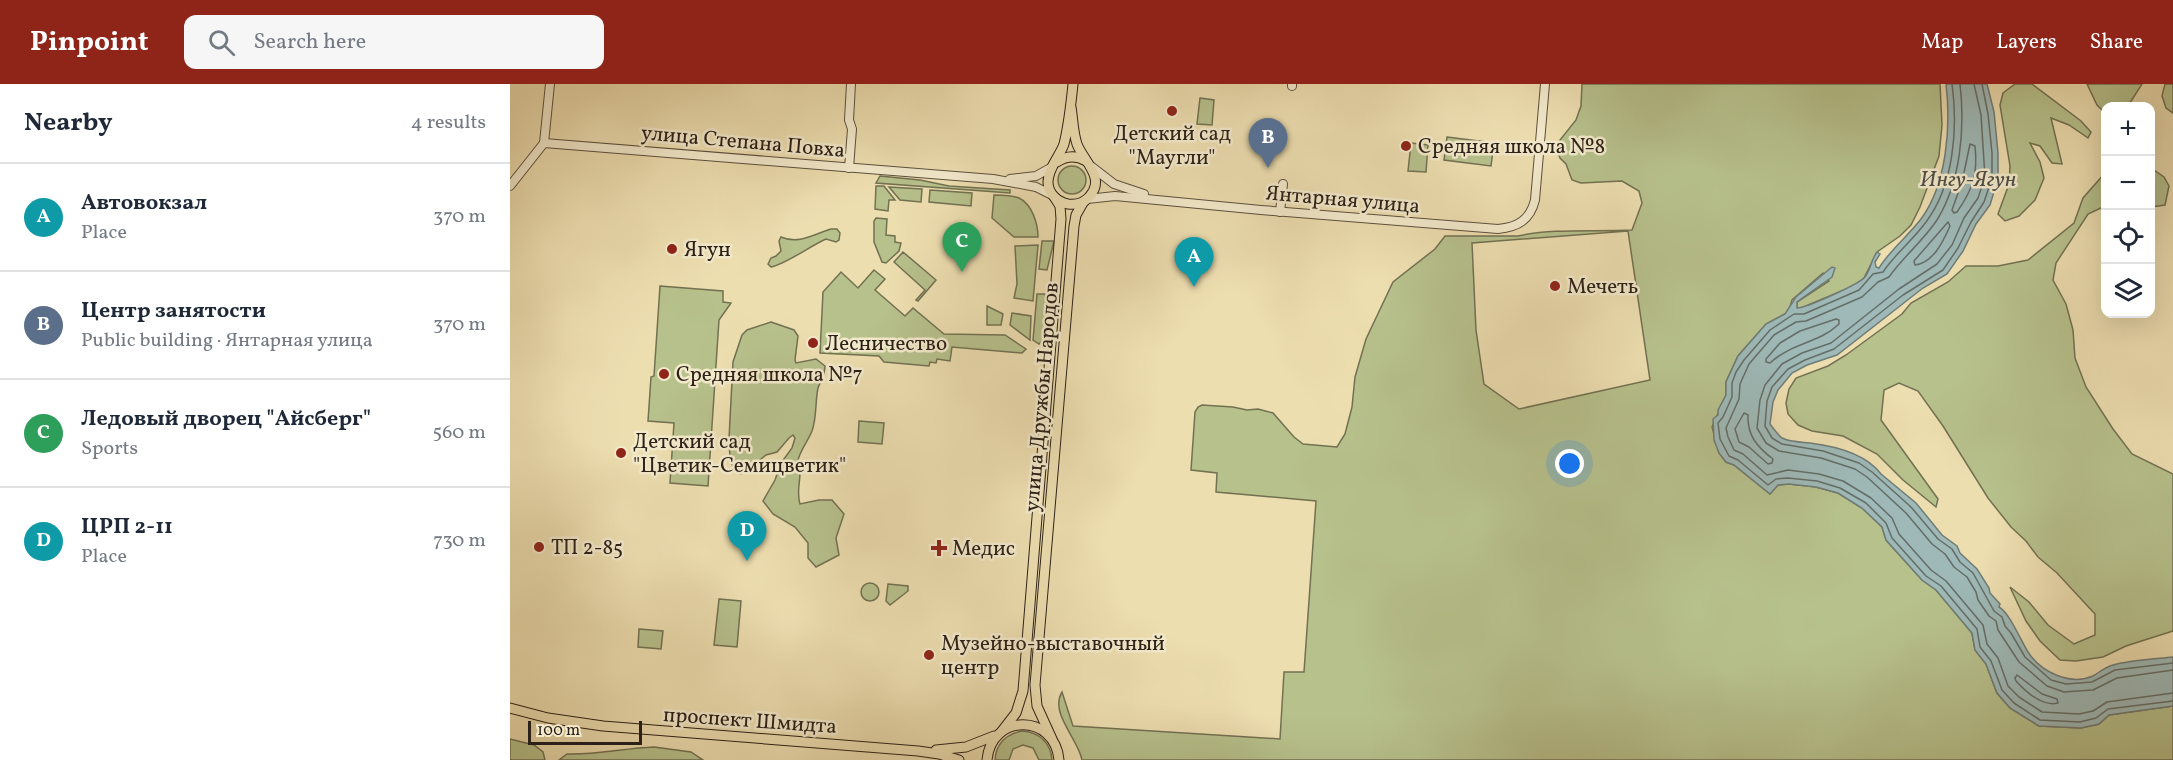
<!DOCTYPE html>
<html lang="en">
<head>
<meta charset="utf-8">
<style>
	:root { --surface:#fff; --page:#f6f6f7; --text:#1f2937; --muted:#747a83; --line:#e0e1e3; --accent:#8f2418 }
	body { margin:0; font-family:Vollkorn,serif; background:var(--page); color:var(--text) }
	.controls { position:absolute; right:18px; top:18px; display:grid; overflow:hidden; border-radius:12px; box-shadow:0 6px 24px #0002 }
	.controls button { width:54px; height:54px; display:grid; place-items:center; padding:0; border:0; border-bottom:2px solid var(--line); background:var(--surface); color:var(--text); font:30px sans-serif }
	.scale { position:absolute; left:18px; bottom:15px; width:114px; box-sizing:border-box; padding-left:6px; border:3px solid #2c2118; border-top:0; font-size:16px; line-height:21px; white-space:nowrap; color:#2c2118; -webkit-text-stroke:4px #f3eacc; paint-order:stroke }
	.you { position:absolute; left:1060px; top:380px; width:21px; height:21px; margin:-15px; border:4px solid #fff; border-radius:50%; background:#1a73e8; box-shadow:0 0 0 9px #1a73e833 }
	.badge { display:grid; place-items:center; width:39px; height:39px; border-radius:50%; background:var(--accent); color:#fff; font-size:20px; font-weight:700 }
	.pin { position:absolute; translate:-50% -50px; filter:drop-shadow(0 2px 3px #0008) }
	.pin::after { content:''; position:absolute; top:32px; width:21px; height:18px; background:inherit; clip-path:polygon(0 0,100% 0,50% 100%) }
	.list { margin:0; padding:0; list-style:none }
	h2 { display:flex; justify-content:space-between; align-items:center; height:78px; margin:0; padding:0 24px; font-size:26px }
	h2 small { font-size:20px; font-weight:400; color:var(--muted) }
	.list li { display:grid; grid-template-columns:39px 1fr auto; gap:18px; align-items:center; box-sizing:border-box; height:108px; padding:0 24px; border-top:2px solid var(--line) }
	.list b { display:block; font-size:22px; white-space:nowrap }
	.list p { margin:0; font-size:20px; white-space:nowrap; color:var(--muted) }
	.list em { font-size:20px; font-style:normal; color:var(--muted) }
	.icon { flex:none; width:33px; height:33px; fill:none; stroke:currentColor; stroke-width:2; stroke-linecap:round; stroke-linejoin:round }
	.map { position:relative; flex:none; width:1663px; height:676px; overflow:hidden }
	header { display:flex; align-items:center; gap:36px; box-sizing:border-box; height:84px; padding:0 30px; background:var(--accent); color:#fff }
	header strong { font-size:28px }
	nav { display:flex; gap:33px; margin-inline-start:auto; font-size:21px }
	.search { width:420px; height:54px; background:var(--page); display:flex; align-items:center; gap:15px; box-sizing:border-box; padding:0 21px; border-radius:12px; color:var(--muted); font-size:22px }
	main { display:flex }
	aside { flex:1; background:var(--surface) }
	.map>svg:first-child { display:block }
	.green { fill:#b7c18c; stroke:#727152; stroke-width:1.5; fill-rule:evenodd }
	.water { fill:#9eb9b7; stroke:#707c77; stroke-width:1.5 }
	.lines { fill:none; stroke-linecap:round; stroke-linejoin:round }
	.shore { stroke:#656d68; stroke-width:1.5 }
	.minor-casing { stroke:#5c503e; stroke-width:10 }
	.major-casing { stroke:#2c2118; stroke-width:11 }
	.minor { stroke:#f3eacc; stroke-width:8 }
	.major { stroke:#eddeb0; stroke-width:9 }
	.poi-dot { fill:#8f2418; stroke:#f3eacc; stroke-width:2 }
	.labels { text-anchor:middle; stroke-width:5; stroke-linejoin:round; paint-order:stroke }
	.poi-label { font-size:21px; fill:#2c2118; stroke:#f3eacc; text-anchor:start }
	.street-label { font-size:21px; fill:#2c2118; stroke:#f3eacc }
	.water-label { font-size:22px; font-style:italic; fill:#4e4f48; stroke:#f3eacc }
</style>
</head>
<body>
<header>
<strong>Pinpoint</strong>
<div class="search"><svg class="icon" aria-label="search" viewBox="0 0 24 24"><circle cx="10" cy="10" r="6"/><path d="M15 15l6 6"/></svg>Search here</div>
<nav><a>Map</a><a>Layers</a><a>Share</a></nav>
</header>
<main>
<aside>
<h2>Nearby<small>4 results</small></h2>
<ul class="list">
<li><span class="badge" style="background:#0f9aa8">A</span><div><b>Автовокзал</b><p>Place</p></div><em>370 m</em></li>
<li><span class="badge" style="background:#5c6f8a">B</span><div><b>Центр занятости</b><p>Public building · Янтарная улица</p></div><em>370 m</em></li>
<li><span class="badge" style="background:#2e9e5b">C</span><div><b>Ледовый дворец &quot;Айсберг&quot;</b><p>Sports</p></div><em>560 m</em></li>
<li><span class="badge" style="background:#0f9aa8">D</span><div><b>ЦРП 2-11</b><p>Place</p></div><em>730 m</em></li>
</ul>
</aside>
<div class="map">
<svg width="1663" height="676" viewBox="0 0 1663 676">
	<rect width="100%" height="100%" fill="#eddeb0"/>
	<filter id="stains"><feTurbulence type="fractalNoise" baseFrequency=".00333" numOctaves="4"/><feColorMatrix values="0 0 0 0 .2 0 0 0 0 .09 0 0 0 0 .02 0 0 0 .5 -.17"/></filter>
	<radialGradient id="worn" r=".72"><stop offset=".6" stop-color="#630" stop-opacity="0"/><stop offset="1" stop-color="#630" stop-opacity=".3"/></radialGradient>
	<g class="green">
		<path d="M1072 0H1430L1432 41 1429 72 1410 123 1401 141 1390 152 1367 168 1354 194 1346 201 1291 224H1287V218L1319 197 1313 189 1282 216 1279 226 1275 230 1256 240 1228 272 1216 298V311L1202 343 1209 369 1216 378 1224 381 1260 410 1268 401 1279 400 1306 403 1328 409 1352 424 1372 443 1376 456 1412 496 1426 506 1462 549 1465 566 1476 580 1487 609 1500 624 1529 642 1571 644 1589 640 1599 631 1663 622V676H572C569 656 539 629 552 608L563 642 770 655 774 588H794L806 417 706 408 707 389 681 386 685 328 688 323 692 321 723 323 737 326 748 325 763 329 784 353 793 360 827 363 835 350 842 323 845 293 856 255 883 198 925 165 935 152H1008C1045 144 1085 148 1122 146L1132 119 1129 107 1112 97 1071 99 1062 96 1056 80 1050 74 1047 66 1050 56 1066 36 1071 22ZM1118 147 1140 296 1009 325 974 300 966 246 962 159Z"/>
		<polygon points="1505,0 1522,0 1571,37 1581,48 1578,54 1559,41 1541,34 1552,80 1542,79 1530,62 1520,59 1530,78 1534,94 1525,116 1509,132 1495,137 1488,130 1499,100 1500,82 1490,21 1493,9"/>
		<polygon points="1577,0 1632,0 1618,22 1596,22 1595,29 1587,21"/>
		<polygon points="1655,0 1663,0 1663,29 1656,24 1652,12"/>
		<polygon points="690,14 704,16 702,41 687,40"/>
		<polygon points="937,53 984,59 981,82 934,76"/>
		<polygon points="901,59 918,61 916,88 898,87"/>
		<circle cx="562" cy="96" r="14"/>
		<polygon points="1641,84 1654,93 1659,102 1655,121 1641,123"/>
		<polygon points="1595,89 1595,122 1578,130 1546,179 1543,196 1556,220 1563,246 1565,274 1576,303 1603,345 1622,370 1663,390 1663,547 1616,562 1593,573 1566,577 1550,576 1530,557 1516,537 1500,503 1519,518 1538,541 1564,560 1585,551 1585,530 1547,489 1528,473 1516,457 1501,443 1478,414 1433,342 1408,307 1389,299 1374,306 1371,336 1428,415 1426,423 1393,396 1367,370 1333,352 1302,347 1288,341 1278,330 1276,319 1279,305 1286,294 1318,282 1336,271 1392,230 1401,219 1438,198 1456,182 1488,182 1518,176 1564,139 1573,114"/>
		<polygon points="370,92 410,96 439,102 500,106 500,109 366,99"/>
		<polygon points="366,102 374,102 385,116 379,116 378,127 365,125"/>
		<polygon points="379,103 412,105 411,118 390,116"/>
		<polygon points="420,106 462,109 461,122 419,118"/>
		<path d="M484 111C491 111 502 111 509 114 522 120 528 140 528 153H504L482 134Z"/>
		<polygon points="366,134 377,135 376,151 385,152 385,158 391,159 389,167 376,179 372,178 364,158 364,137"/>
		<path d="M321 145H327L330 149 329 156 326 158 316 155C300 162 276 180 261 183L258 180 261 174 266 172 271 167 269 157 271 153C289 161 304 150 321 145Z"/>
		<polygon points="532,157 544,157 537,186 529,185"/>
		<polygon points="528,161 523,217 504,214 507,200 505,162"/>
		<polygon points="393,168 426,196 408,217 406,216 415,206 384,178"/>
		<polygon points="364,186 375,195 365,206 395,232 403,224 434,250 495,251 516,265 512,269 442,263 440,277 427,275 426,279 420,278 419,282 374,278 369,272 310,269 313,208 331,188 348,204"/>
		<polygon points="150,202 213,207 213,218 221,219 209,236 198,402 160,399 164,339 138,337 141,293 144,292"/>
		<polygon points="527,210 535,210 537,227 535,254 529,260 523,256"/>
		<polygon points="477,222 493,230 491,241 477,241"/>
		<polygon points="502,229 521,232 520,256 500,241"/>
		<path d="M261 238 284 246 288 252 285 276 286 279 306 275 315 282C315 291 311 296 308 304 305 318 307 333 302 347 298 357 291 365 288 376 294 391 285 404 290 420L309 416H322L334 430 326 454 329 471 306 483 298 474V459L285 443 263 430 253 417 265 396 271 379 282 364 285 354 283 351 279 354 267 368 256 371 245 380 241 387 230 390 224 386 220 374 219 355 223 278 232 251 237 246Z"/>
		<polygon points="349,337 374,339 372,360 348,358"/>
		<circle cx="360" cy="508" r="9"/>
		<polygon points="378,500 398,502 398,507 380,521 376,517"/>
		<polygon points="209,515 231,517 227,563 204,561"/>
		<polygon points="129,545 153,547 151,565 128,563"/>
		<path d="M512 647C529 648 541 659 542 676H529L523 664 513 661 503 665 499 676H485C486 660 496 650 512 647Z"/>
		<polygon points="0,655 24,661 33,668 35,676 0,676"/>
		<path d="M144 663 181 668 193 676H49L57 670C86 671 115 664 144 663Z"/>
	</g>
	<path class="water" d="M1436 0H1477L1484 28 1488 69V95L1480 121 1466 140 1453 167 1437 190 1413 204 1327 271 1297 281 1282 289 1268 306 1263 318 1260 340C1264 345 1267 350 1272 354 1280 358 1291 358 1300 359 1324 362 1356 370 1371 390L1406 419 1432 451 1447 462 1450 469 1467 485 1479 504 1480 509 1490 520 1489 523C1499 528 1511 557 1518 568 1531 588 1560 602 1583 592 1590 588 1595 583 1603 581 1622 576 1644 575 1663 573V622L1599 631 1589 640 1571 644 1529 642 1500 624 1487 609 1476 580 1465 566 1462 549 1426 506 1412 496 1376 456 1372 443 1352 424 1328 409 1306 403 1279 400 1268 401 1260 410 1224 381 1216 378 1209 369 1204 356 1203 335 1208 331V326L1216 311V298L1228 272 1256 240 1275 230 1286 213 1322 183 1325 184 1322 193 1287 218V224C1297 224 1349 200 1355 193 1361 185 1361 176 1367 168L1370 170 1365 178 1366 183 1369 184C1380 166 1398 152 1411 135 1437 100 1441 42 1436 0Z"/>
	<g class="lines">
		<g class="shore">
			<path d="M1442 0C1448 44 1444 101 1416 138 1403 156 1385 170 1373 188L1363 190 1349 206 1294 230H1284L1260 246 1234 276 1226 288 1222 299V313L1213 333 1208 339 1210 355 1219 372 1228 376 1258 401 1266 395 1278 394 1307 397 1330 404 1356 419 1376 439 1382 454 1416 492 1431 502 1467 545 1470 563 1481 577 1492 606 1504 619 1530 636 1570 638 1586 634 1598 625 1663 617"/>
			<path d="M1450 0C1455 44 1451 97 1427 136 1413 157 1393 173 1379 193L1368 198 1352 213 1296 237 1286 238 1264 251 1239 280 1230 300 1229 315 1216 344 1218 353 1224 366 1233 370 1257 391 1278 386 1309 390 1333 397 1361 414 1382 434 1389 450 1421 486 1436 497 1473 541 1477 560 1488 574 1498 602 1509 613 1532 628 1569 630 1583 627 1597 618 1663 609"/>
			<polyline points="1464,0 1471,31 1475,93 1468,114 1454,134 1442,161 1427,180 1389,205 1321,259 1292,269 1272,280 1255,301 1250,316 1247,344 1256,359 1269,367 1311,374 1345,385 1357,393 1396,429 1422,460 1435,470 1444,483 1457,493 1466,508 1468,516 1479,532 1486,537 1488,546 1509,578 1537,602 1554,608 1583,606 1607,594 1663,586"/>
			<polyline points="1472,0 1478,30 1482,69 1482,94 1474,118 1461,138 1448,164 1433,186 1393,211 1324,265 1295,276 1278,285 1262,303 1257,317 1255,342 1262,354 1272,360 1313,367 1349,379 1362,388 1401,423 1428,455 1442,465 1450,478 1463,489 1484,527 1492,533 1495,542 1501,549 1515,573 1541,596 1556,600 1582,598 1605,586 1663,579"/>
			<path d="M1460 60 1465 62C1468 90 1463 105 1447 128L1444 129 1442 126 1452 98Z"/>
			<path d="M1438 138 1440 142C1433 158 1423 179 1405 181L1404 177Z"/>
			<path d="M1326 235 1329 236V240C1308 260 1283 258 1260 279L1256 278V275L1270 259 1290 247Z"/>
			<path d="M1234 329 1238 331C1237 351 1247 363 1263 375L1262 379 1258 380 1239 363 1229 358 1225 345Z"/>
			<path d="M1507 591 1532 610 1547 615 1548 619C1532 623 1516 608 1506 597L1505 594Z"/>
		</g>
		<defs>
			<g id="minor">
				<polyline points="782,2 782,0"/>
				<polyline points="34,59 483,95 526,103 542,111"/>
				<polyline points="582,83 604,100 634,110"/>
				<polyline points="339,84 342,45 339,36 341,0"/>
				<polyline points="500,95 526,92 542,83"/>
				<polyline points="0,102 34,59 40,0"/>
				<path d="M577 115 605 112 751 126 988 145C1008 143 1020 136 1025 116L1035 0"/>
				<polyline points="770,128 773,100"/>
			</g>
			<g id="major">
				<path d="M561 23C563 35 563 48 567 60 573 77 597 94 579 113 574 119 566 121 558 120 547 118 538 109 538 98 538 84 550 72 554 60 559 40 561 20 563 0"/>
				<path d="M547 78C556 72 566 71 576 77"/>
				<polyline points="0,624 38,634 93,642 408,667 429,670 449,676"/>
				<polyline points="492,647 506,629 513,607 551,135 550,122 545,114"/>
				<polyline points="542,655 527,622 525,601 564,142 566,131 574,117"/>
				<polyline points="426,666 456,663 484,652"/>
				<path d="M477 676C481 629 545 629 549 676"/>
			</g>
		</defs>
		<use href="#minor" class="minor-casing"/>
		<use href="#major" class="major-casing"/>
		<use href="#minor" class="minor"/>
		<use href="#major" class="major"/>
	</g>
	<g class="poi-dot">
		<circle cx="662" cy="27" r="6"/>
		<circle cx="896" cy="62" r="6"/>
		<circle cx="162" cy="165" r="6"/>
		<circle cx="1045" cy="202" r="6"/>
		<circle cx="303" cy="259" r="6"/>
		<circle cx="154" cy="290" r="6"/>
		<circle cx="111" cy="369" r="6"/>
		<circle cx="29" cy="463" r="6"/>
		<path d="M426 455h6v6h6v6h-6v6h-6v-6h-6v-6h6z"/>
		<circle cx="419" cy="571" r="6"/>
	</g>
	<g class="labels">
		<g class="poi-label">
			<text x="662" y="56" text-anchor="middle">Детский сад<tspan x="662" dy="24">"Маугли"</tspan></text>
			<text x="908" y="69">Средняя школа №8</text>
			<text x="174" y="172">Ягун</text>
			<text x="1057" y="209">Мечеть</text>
			<text x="315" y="266">Лесничество</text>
			<text x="166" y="297">Средняя школа №7</text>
			<text x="123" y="364">Детский сад<tspan x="123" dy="24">"Цветик-Семицветик"</tspan></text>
			<text x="41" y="470">ТП 2-85</text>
			<text x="442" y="471">Медис</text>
			<text x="431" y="566">Музейно-выставочный<tspan x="431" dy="24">центр</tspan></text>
		</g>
		<g class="street-label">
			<text transform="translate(233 57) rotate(5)" y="7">улица Степана Повха</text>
			<text transform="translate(833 115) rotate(5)" y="7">Янтарная улица</text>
			<text transform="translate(531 313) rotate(-85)" y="7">улица Дружбы Народов</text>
			<text transform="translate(240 636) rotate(4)" y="7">проспект Шмидта</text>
		</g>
		<g class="water-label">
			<text x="1458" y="102">Ингу-Ягун</text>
		</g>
	</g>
	<rect width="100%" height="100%" filter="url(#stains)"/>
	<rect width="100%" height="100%" fill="url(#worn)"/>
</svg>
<div class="controls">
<button>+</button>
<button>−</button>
<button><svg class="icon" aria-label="locate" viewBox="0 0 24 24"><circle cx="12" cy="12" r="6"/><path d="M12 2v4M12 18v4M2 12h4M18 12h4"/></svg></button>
<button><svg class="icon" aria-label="layers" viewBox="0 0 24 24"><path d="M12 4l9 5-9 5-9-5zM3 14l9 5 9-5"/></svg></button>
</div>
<div class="scale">100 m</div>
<div class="you"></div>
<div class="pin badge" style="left:684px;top:203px;background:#0f9aa8">A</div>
<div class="pin badge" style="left:758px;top:84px;background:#5c6f8a">B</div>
<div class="pin badge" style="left:452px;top:188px;background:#2e9e5b">C</div>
<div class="pin badge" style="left:237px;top:477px;background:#0f9aa8">D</div>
</div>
</main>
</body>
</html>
